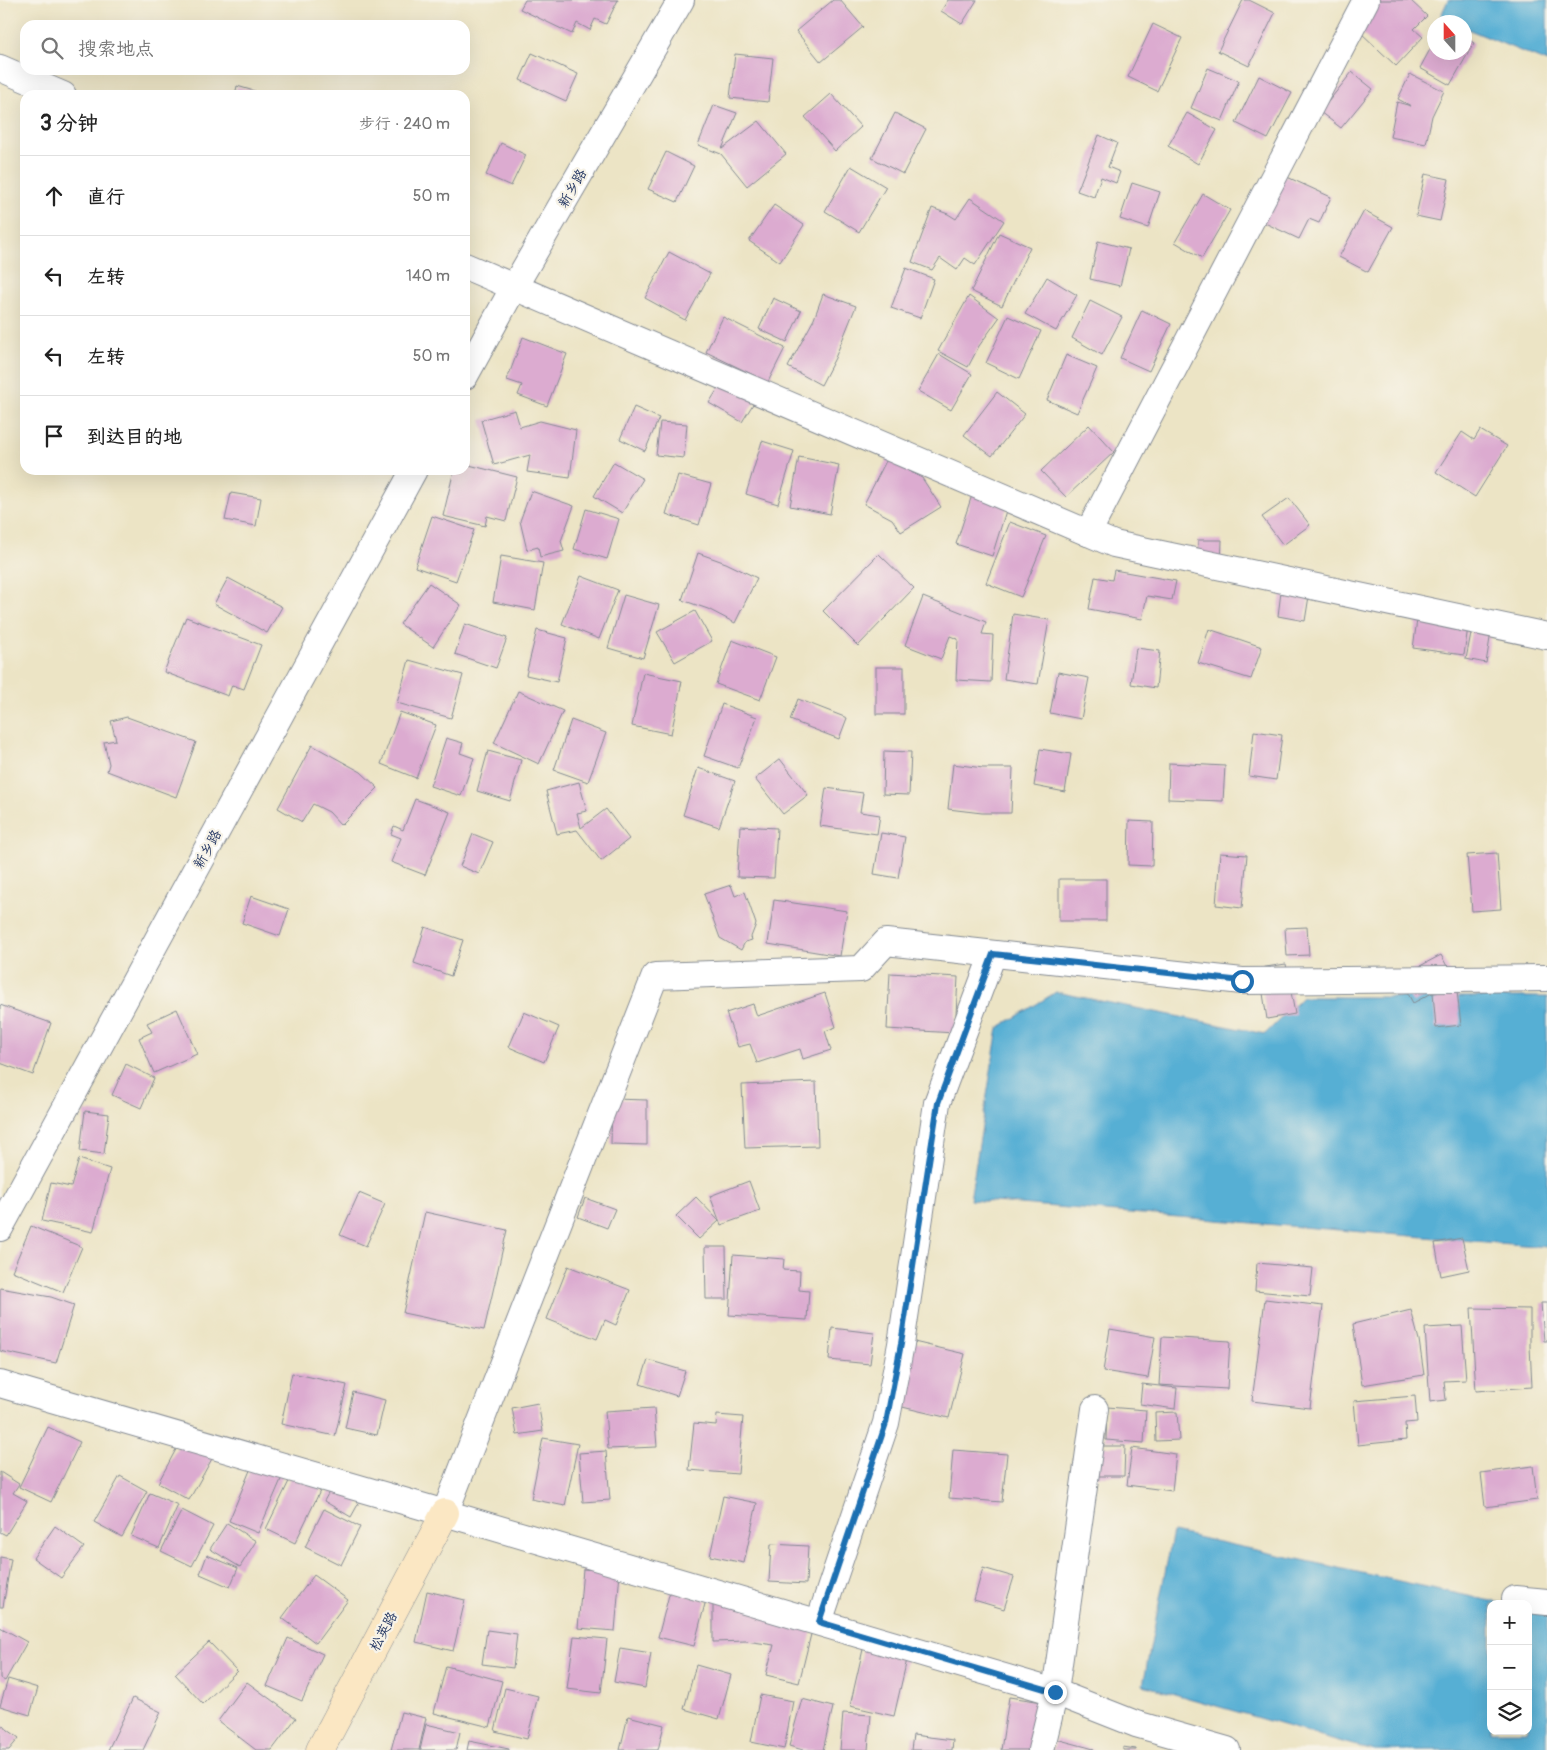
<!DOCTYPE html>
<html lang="zh">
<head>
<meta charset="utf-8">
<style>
	:root { --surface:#fff; --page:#f6f6f6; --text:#222; --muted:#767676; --line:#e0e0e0 }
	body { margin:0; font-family:Pangolin,"LXGW WenKai TC",sans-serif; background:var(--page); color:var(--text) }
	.controls { position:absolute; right:15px; bottom:15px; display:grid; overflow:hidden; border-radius:10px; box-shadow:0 5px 20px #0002 }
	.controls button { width:45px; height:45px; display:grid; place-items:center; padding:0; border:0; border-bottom:1px solid var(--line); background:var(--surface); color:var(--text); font:25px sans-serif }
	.compass { position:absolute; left:1427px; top:15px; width:45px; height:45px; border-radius:50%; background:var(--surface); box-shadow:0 5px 20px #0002; rotate:339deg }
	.stop { position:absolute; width:15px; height:15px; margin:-11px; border:4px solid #1f6fb2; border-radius:50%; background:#fff }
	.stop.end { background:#1f6fb2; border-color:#fff; box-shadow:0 1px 5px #0008 }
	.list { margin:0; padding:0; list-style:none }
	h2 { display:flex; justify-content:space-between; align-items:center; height:65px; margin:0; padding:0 20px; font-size:21px }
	h2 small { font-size:16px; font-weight:400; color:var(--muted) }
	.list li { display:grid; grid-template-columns:32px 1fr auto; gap:15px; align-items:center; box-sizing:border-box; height:80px; padding:0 20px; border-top:1px solid var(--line) }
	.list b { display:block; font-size:19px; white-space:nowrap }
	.list em { font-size:16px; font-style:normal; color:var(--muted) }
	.icon { flex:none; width:28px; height:28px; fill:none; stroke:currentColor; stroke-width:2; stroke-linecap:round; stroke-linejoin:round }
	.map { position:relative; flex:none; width:1547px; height:1750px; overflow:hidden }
	.search { position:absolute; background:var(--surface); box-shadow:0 5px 20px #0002; left:20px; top:20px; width:450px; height:55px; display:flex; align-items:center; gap:12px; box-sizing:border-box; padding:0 18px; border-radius:15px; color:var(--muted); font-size:19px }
	.panel { position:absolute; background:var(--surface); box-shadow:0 5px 20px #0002; left:20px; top:90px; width:450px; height:385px; border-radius:15px }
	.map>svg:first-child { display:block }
	.water { fill:#57afd4; stroke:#396f99 }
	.building { fill:#dcabd0 }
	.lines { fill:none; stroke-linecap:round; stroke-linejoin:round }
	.street-casing { stroke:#848a92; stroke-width:28 }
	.secondary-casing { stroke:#848a92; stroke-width:29 }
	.street { stroke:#fff; stroke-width:26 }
	.secondary { stroke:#fbe7c3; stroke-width:28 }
	.route { stroke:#1f6fb2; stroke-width:6 }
	.labels { text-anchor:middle; stroke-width:4.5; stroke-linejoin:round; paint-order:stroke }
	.street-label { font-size:14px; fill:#1b2f5e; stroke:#f7f3e8 }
</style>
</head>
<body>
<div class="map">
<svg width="1547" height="1750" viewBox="0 0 1547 1750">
	<rect width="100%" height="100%" fill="#f7f3e8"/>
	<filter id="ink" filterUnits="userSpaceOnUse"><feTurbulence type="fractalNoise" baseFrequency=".02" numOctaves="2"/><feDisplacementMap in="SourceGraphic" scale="10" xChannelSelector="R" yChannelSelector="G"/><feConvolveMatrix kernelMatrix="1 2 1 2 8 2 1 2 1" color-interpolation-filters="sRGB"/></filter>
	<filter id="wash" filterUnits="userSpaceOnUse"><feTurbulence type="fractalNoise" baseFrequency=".0096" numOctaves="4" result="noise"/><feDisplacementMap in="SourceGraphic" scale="20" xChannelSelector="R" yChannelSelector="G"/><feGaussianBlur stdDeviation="1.12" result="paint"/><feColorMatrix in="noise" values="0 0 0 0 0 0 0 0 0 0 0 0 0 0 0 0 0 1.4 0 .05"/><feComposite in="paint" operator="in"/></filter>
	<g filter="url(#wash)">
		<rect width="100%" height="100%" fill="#ece4c5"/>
		<g class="water">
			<polygon points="1448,0 1547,0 1547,62 1465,28 1464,22 1452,22 1440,18"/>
			<polygon points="1056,992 1265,1034 1302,997 1547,997 1547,1247 970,1200 998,1028"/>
			<polygon points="1173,1532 1505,1604 1491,1604 1491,1731 1528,1731 1528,1609 1547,1613 1547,1750 1375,1750 1353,1745 1143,1685"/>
		</g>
		<g id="blocks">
			<g class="building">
				<polygon points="525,0 618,0 606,24 595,19 590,30 577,23 572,34 520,9"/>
				<polygon points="833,0 840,0 863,27 821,62 796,31"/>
				<polygon points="948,0 977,0 962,24 941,11"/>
				<polygon points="1243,0 1249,0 1275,13 1249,66 1218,51"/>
				<polygon points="1355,0 1410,0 1427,16 1414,29 1423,37 1396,66 1360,32"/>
				<polygon points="1153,24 1182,38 1157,91 1128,77"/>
				<polygon points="1464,37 1474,43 1450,85 1420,68 1434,42 1434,52 1464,52"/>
				<polygon points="532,53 578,74 566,101 520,80"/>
				<polygon points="735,54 773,58 768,102 730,98"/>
				<polygon points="1208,68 1239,81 1222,121 1191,108"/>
				<polygon points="1352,72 1373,89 1341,128 1320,112"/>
				<polygon points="1410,74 1444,91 1432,116 1426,144 1390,137 1397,102 1411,106 1398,99"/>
				<polygon points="1259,76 1292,93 1268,139 1236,123"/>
				<polygon points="237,86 261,93 260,95 235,95"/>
				<polygon points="831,94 861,127 835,151 805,117"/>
				<polygon points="714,105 737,113 722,149 759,121 786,154 747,186 721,154 698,145"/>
				<polygon points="895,113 926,129 903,174 872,158"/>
				<polygon points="1187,113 1217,130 1198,164 1168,146"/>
				<polygon points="1099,135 1117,143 1108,167 1120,172 1116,183 1101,177 1094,197 1077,191"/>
				<polygon points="501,143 526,155 511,186 486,175"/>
				<polygon points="666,152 694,166 677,202 648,189"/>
				<polygon points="851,166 886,187 859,232 825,211"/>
				<polygon points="1274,171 1331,197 1319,223 1309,219 1299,239 1252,217"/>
				<polygon points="1425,174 1449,179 1440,221 1416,216"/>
				<polygon points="1132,183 1160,192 1148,228 1120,219"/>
				<polygon points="1203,194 1230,210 1202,258 1175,242"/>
				<polygon points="970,198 1004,221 975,265 965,258 957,270 940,258 932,270 912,262 932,208 948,214 956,219"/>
				<polygon points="774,205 804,225 780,262 749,241"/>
				<polygon points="1364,211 1393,227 1368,272 1339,257"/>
				<polygon points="999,233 1030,247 1002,306 971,291"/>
				<polygon points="1098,241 1129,249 1120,286 1090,279"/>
				<polygon points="669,252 710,274 685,320 645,298"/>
				<polygon points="906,268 934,279 920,318 891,308"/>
				<polygon points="1047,277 1077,295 1056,331 1025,314"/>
				<polygon points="823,294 856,306 835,358 821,385 788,367 814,319"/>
				<polygon points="969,296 999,318 979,346 968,367 938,351"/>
				<polygon points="773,298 801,311 787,342 759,329"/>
				<polygon points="1090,301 1122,317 1102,355 1072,338"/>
				<polygon points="1142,310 1171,324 1149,371 1120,358"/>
				<polygon points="1008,316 1041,331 1019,379 986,363"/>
				<polygon points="723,317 785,348 768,382 706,352"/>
				<polygon points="523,337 567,354 547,406 518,395 522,385 507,380"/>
				<polygon points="939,354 972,374 951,410 918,391"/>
				<polygon points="1066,355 1097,368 1077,413 1047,400"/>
				<polygon points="726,376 758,396 742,422 709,403"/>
				<polygon points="997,392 1025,414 992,456 964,435"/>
				<polygon points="634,407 659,418 645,451 620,439"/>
				<polygon points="515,410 520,427 540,421 576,430 570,478 527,472 530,455 494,465 481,420"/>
				<polygon points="660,422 687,424 684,458 656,455"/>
				<polygon points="1089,425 1114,452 1066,497 1041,471"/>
				<polygon points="1480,430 1507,446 1475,497 1436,472 1462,432 1474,440"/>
				<polygon points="762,441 794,451 778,504 746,494"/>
				<polygon points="799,457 839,465 830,514 790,506"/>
				<polygon points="887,459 922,478 941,507 901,532 892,519 864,504"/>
				<polygon points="614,462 643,479 622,513 594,496"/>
				<polygon points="465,464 517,477 506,521 487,516 485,526 443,516 454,470 465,470"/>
				<polygon points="678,475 711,484 699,525 666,514"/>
				<polygon points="974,489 1009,501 992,556 956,544"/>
				<polygon points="531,491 574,506 561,541 564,551 540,557 538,547 527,550 520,521"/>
				<polygon points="231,493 261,498 256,526 225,520"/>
				<polygon points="1289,498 1310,525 1283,545 1262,517"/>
				<polygon points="586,509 619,519 607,559 574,549"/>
				<polygon points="432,516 474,530 456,581 415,567"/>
				<polygon points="1010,522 1046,536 1021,597 986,583"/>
				<polygon points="1198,540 1222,540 1221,568 1197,567"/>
				<polygon points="698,553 726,563 757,578 735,623 708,609 682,600"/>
				<polygon points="879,554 914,588 858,646 823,611"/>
				<polygon points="501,556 543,563 535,610 493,602"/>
				<polygon points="1114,570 1176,581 1172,600 1147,596 1142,619 1089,609 1095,577 1112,580"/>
				<polygon points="581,576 618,590 599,639 562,624"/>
				<polygon points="228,578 282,607 267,633 214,604"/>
				<polygon points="429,583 461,605 433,647 400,624"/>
				<polygon points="1281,592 1309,596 1305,621 1278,616"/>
				<polygon points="624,595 659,605 643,658 608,648"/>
				<polygon points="923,597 986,622 982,634 993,635 991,682 956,680 958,639 950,636 941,659 905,645"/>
				<polygon points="695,611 712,641 675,662 657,632"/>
				<polygon points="1013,614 1049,620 1038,684 1004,679"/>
				<polygon points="186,617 261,645 244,689 232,685 228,696 164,672"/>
				<polygon points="1417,620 1468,627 1464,655 1413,648"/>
				<polygon points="465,624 507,638 496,668 455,654"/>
				<polygon points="1472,628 1491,632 1486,663 1466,659"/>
				<polygon points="1209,629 1262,647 1251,679 1198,663"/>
				<polygon points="537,630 567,638 557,682 526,675"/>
				<polygon points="732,640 776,657 760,700 716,684"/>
				<polygon points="1136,648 1160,651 1156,688 1131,684"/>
				<polygon points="409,660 463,675 451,718 397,703"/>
				<rect x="876" y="667" width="28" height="47"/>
				<polygon points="1058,672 1089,678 1081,719 1050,713"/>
				<polygon points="643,673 682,681 671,734 632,726"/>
				<polygon points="518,691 563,711 539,764 494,743"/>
				<polygon points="798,699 847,718 839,739 790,720"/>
				<polygon points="722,704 757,717 738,768 704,756"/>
				<polygon points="400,712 436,725 416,778 381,764"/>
				<polygon points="127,717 196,742 176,797 107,771 109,764 104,742 116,740 111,721"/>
				<polygon points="571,720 606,733 588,782 554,770"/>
				<polygon points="1254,731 1282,735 1276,780 1249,776"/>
				<polygon points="446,738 463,743 460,753 474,758 461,796 430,786"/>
				<polygon points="312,745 361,772 378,788 341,825 329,812 313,804 302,822 278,808"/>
				<polygon points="1040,749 1071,754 1065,792 1034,786"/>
				<polygon points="488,751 521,760 510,801 477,791"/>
				<polygon points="884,751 911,752 909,795 883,794"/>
				<polygon points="780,759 808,795 783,814 755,779"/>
				<polygon points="1169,763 1225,766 1223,801 1168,799"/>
				<polygon points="953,764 983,768 1013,768 1011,813 982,813 948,809"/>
				<polygon points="698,768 735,781 719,827 683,815"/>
				<polygon points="579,782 587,811 577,813 581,828 606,809 629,839 601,861 577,830 557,834 546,791"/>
				<polygon points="826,788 863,793 860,812 880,815 877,834 820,826"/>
				<polygon points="415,799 450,812 425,875 391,862 401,838 391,834 394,826 403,830"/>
				<polygon points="1129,821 1153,822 1152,866 1128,865"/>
				<polygon points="740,826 777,828 774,878 737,877"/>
				<polygon points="881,833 905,837 898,878 874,874"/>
				<polygon points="473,834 493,842 479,874 460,866"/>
				<polygon points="1220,853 1247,855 1242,908 1216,905"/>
				<polygon points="1497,853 1501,909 1472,911 1467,855"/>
				<rect x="1059" y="879" width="47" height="42"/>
				<polygon points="731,885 735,896 745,892 756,924 751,937 752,940 745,942 741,950 720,938 704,894"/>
				<polygon points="251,896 289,909 280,936 242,923"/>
				<polygon points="774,900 847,911 840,956 768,944"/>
				<polygon points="425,927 463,940 451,976 414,963"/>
				<polygon points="1307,927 1309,955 1287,956 1285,928"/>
				<polygon points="1441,955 1455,981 1413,1003 1399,977"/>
				<polygon points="1286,964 1295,1014 1267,1019 1259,968"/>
				<polygon points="890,973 958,977 955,1033 887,1029"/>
				<polygon points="1457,991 1461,1025 1436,1028 1433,993"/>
				<polygon points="825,993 836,1027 825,1031 831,1050 803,1059 800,1049 757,1063 750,1044 738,1047 726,1013 753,1004 757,1016"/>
				<polygon points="0,1005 51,1023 33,1075 0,1063"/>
				<polygon points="177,1009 197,1054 154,1073 139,1038 152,1032 147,1023"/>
				<polygon points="524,1012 559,1027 544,1062 509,1047"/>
				<polygon points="126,1064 154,1078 141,1108 112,1095"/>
				<polygon points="816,1082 818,1146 745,1148 742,1085"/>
				<polygon points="612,1099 647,1100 647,1145 611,1144"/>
				<polygon points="85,1111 109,1114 104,1154 80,1151"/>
				<polygon points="79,1159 110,1169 93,1232 42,1221 51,1183 71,1187"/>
				<polygon points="749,1181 760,1211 721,1225 710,1196"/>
				<polygon points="359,1193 385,1204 366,1246 340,1235"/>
				<polygon points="696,1197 719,1221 699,1239 676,1216"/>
				<polygon points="585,1198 615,1209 607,1228 578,1217"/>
				<polygon points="425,1212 507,1230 484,1330 403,1313"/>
				<polygon points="31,1226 82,1247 63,1292 12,1271"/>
				<polygon points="1462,1238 1469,1270 1441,1276 1435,1243"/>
				<polygon points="705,1247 726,1247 727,1299 706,1299"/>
				<polygon points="733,1255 784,1259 783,1270 800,1271 799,1290 809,1291 807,1320 729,1315"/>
				<polygon points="1257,1263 1313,1268 1310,1296 1255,1291"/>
				<polygon points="568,1266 630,1290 616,1325 605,1320 597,1339 547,1319"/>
				<polygon points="0,1288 51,1297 74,1305 56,1363 0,1351"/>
				<polygon points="1265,1299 1323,1306 1310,1408 1252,1401"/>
				<polygon points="1541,1303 1547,1303 1547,1341 1544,1341"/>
				<polygon points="1471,1308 1530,1309 1530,1346 1532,1387 1476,1391"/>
				<polygon points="1411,1310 1419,1340 1424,1375 1362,1385 1353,1324"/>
				<polygon points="1462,1326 1466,1380 1444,1381 1446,1400 1430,1402 1425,1328"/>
				<polygon points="832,1328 874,1333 870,1364 829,1360"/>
				<polygon points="1110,1329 1155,1337 1148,1378 1103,1371"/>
				<polygon points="1162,1337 1230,1341 1227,1389 1159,1385"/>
				<polygon points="914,1342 965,1354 949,1418 898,1406"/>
				<polygon points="648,1360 685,1371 677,1396 640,1384"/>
				<polygon points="292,1373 347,1385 335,1436 281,1424"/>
				<polygon points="1142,1384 1177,1388 1175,1409 1140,1404"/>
				<polygon points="353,1392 385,1400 377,1435 345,1428"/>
				<polygon points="1415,1396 1417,1422 1405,1423 1406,1440 1358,1445 1354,1401"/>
				<polygon points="538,1403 543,1431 517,1435 512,1408"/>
				<polygon points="1107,1407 1146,1410 1144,1443 1106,1440"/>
				<polygon points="654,1408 657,1447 608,1449 605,1411"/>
				<polygon points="1177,1412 1179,1440 1156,1441 1155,1413"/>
				<polygon points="717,1415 743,1417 738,1474 689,1470 694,1423 716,1425"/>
				<polygon points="48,1427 80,1442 51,1502 19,1487"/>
				<polygon points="543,1438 578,1444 565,1506 531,1499"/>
				<polygon points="181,1440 213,1457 189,1500 158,1483"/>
				<polygon points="1097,1446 1125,1446 1124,1476 1096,1476"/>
				<polygon points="1132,1448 1176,1454 1172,1491 1127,1485"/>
				<polygon points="953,1450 1007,1454 1002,1502 949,1498"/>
				<polygon points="606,1451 610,1500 583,1502 579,1453"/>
				<polygon points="253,1463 283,1475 258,1533 229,1521"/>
				<polygon points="1533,1466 1537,1500 1485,1507 1481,1473"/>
				<polygon points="0,1472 19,1484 13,1493 27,1501 6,1535 0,1532"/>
				<polygon points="339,1474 366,1490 351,1517 324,1501"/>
				<polygon points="292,1475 321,1489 295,1543 266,1529"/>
				<polygon points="120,1476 147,1491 122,1537 94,1522"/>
				<polygon points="150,1493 178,1505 159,1548 131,1536"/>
				<polygon points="723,1496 757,1503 744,1563 710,1556"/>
				<polygon points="324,1509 360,1527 341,1565 305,1547"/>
				<polygon points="182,1510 213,1526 192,1566 161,1551"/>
				<polygon points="227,1523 256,1541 240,1567 210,1549"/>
				<polygon points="55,1526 84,1547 61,1578 33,1558"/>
				<polygon points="771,1544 808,1546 806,1584 769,1582"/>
				<polygon points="207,1555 238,1568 230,1587 200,1574"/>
				<polygon points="0,1557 11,1559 3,1607 0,1607"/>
				<polygon points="983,1568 1014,1577 1004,1609 974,1600"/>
				<polygon points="583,1569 620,1572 615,1631 578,1628"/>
				<polygon points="314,1575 348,1600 316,1643 282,1618"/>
				<polygon points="427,1591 465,1600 453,1651 416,1642"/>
				<polygon points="670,1591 706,1600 694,1646 658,1637"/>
				<polygon points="713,1596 814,1622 799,1683 766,1675 774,1645 746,1641 713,1642"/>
				<polygon points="0,1627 27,1642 5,1681 0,1678"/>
				<polygon points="487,1630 517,1634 513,1668 482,1664"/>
				<polygon points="574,1636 607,1639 601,1693 567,1689"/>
				<polygon points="288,1638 323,1654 302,1701 267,1686"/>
				<polygon points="209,1642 237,1671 203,1704 175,1674"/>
				<polygon points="864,1645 908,1655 894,1716 850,1706"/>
				<polygon points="620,1648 651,1653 645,1688 614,1682"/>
				<polygon points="696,1665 731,1675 719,1719 684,1709"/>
				<polygon points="446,1666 502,1681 490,1727 434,1713"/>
				<polygon points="8,1679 38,1688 30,1715 0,1706"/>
				<polygon points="247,1682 296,1718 272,1750 256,1750 218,1721"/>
				<polygon points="505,1688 538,1696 527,1739 495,1731"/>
				<polygon points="760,1695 793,1701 784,1749 751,1742"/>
				<polygon points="1009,1697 1043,1702 1036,1750 1001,1750"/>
				<polygon points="133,1698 161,1712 143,1750 108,1750"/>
				<polygon points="802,1699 833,1707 823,1750 803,1750 789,1746"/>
				<polygon points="401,1712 426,1718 419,1750 391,1750"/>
				<polygon points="843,1713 871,1715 868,1750 840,1750"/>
				<polygon points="628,1716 664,1725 658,1750 620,1750"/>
				<polygon points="0,1724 19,1738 9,1750 0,1750"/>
				<polygon points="426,1724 460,1732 456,1750 420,1750"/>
				<polygon points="913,1735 953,1740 952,1750 911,1750"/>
				<polygon points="1056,1739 1094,1749 1094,1750 1053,1750"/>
				<polygon points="469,1741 509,1749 509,1750 467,1750"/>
				<polygon points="1123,1747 1136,1749 1136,1750 1123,1750"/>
			</g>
		</g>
	</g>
	<g filter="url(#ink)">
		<use href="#blocks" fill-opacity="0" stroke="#848a92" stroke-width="1"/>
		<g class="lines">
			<defs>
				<g id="street">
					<polyline points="0,68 63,95"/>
					<polyline points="465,266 1114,544 1547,636"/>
					<polyline points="465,376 514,287 681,0"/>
					<polyline points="1088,533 1366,0"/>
					<polyline points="0,1228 414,470"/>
					<polyline points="0,1384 445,1513 1055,1692 1136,1724 1227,1750"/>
					<polyline points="445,1513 655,976 861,969 886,942 1242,981 1547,978"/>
					<polyline points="1515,1599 1547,1602"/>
					<polyline points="819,1622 886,1423 901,1344 937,1103 993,954"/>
					<polyline points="1041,1750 1055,1692 1095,1409"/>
				</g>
				<polyline id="secondary" points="320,1750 445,1513"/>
			</defs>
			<use href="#street" class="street-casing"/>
			<use href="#secondary" class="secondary-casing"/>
			<use href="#street" class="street"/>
			<use href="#secondary" class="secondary"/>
		</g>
	</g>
	<g class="lines" filter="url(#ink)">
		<polyline class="route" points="1055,1692 819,1622 886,1423 901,1344 938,1103 993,954 1242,981"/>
	</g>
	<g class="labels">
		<g class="street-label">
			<text transform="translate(572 188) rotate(-60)" y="5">新乡路</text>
			<text transform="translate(207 849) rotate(-61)" y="5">新乡路</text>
			<text transform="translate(383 1631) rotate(-62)" y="5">松英路</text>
		</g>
	</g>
</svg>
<div class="controls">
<button>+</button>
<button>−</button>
<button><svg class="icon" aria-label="layers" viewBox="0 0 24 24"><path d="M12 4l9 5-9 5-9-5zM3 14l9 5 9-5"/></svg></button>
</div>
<svg class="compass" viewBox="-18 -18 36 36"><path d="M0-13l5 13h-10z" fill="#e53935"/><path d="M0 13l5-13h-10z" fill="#767676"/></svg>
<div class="stop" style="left:1242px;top:981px"></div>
<div class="stop end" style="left:1055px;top:1692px"></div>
<div class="search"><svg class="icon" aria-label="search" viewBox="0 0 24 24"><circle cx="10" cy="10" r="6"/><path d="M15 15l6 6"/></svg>搜索地点</div>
<section class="panel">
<h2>3 分钟<small>步行 · 240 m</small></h2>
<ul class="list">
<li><svg class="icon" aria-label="ahead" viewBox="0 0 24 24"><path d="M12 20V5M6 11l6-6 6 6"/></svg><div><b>直行</b></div><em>50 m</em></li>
<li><svg class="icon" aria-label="left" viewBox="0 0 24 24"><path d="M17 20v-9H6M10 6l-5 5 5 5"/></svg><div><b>左转</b></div><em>140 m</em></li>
<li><svg class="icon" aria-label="left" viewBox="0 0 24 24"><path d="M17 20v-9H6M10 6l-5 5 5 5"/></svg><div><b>左转</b></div><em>50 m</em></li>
<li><svg class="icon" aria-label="arrive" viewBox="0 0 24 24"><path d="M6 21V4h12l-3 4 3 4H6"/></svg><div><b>到达目的地</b></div></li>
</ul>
</section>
</div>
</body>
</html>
